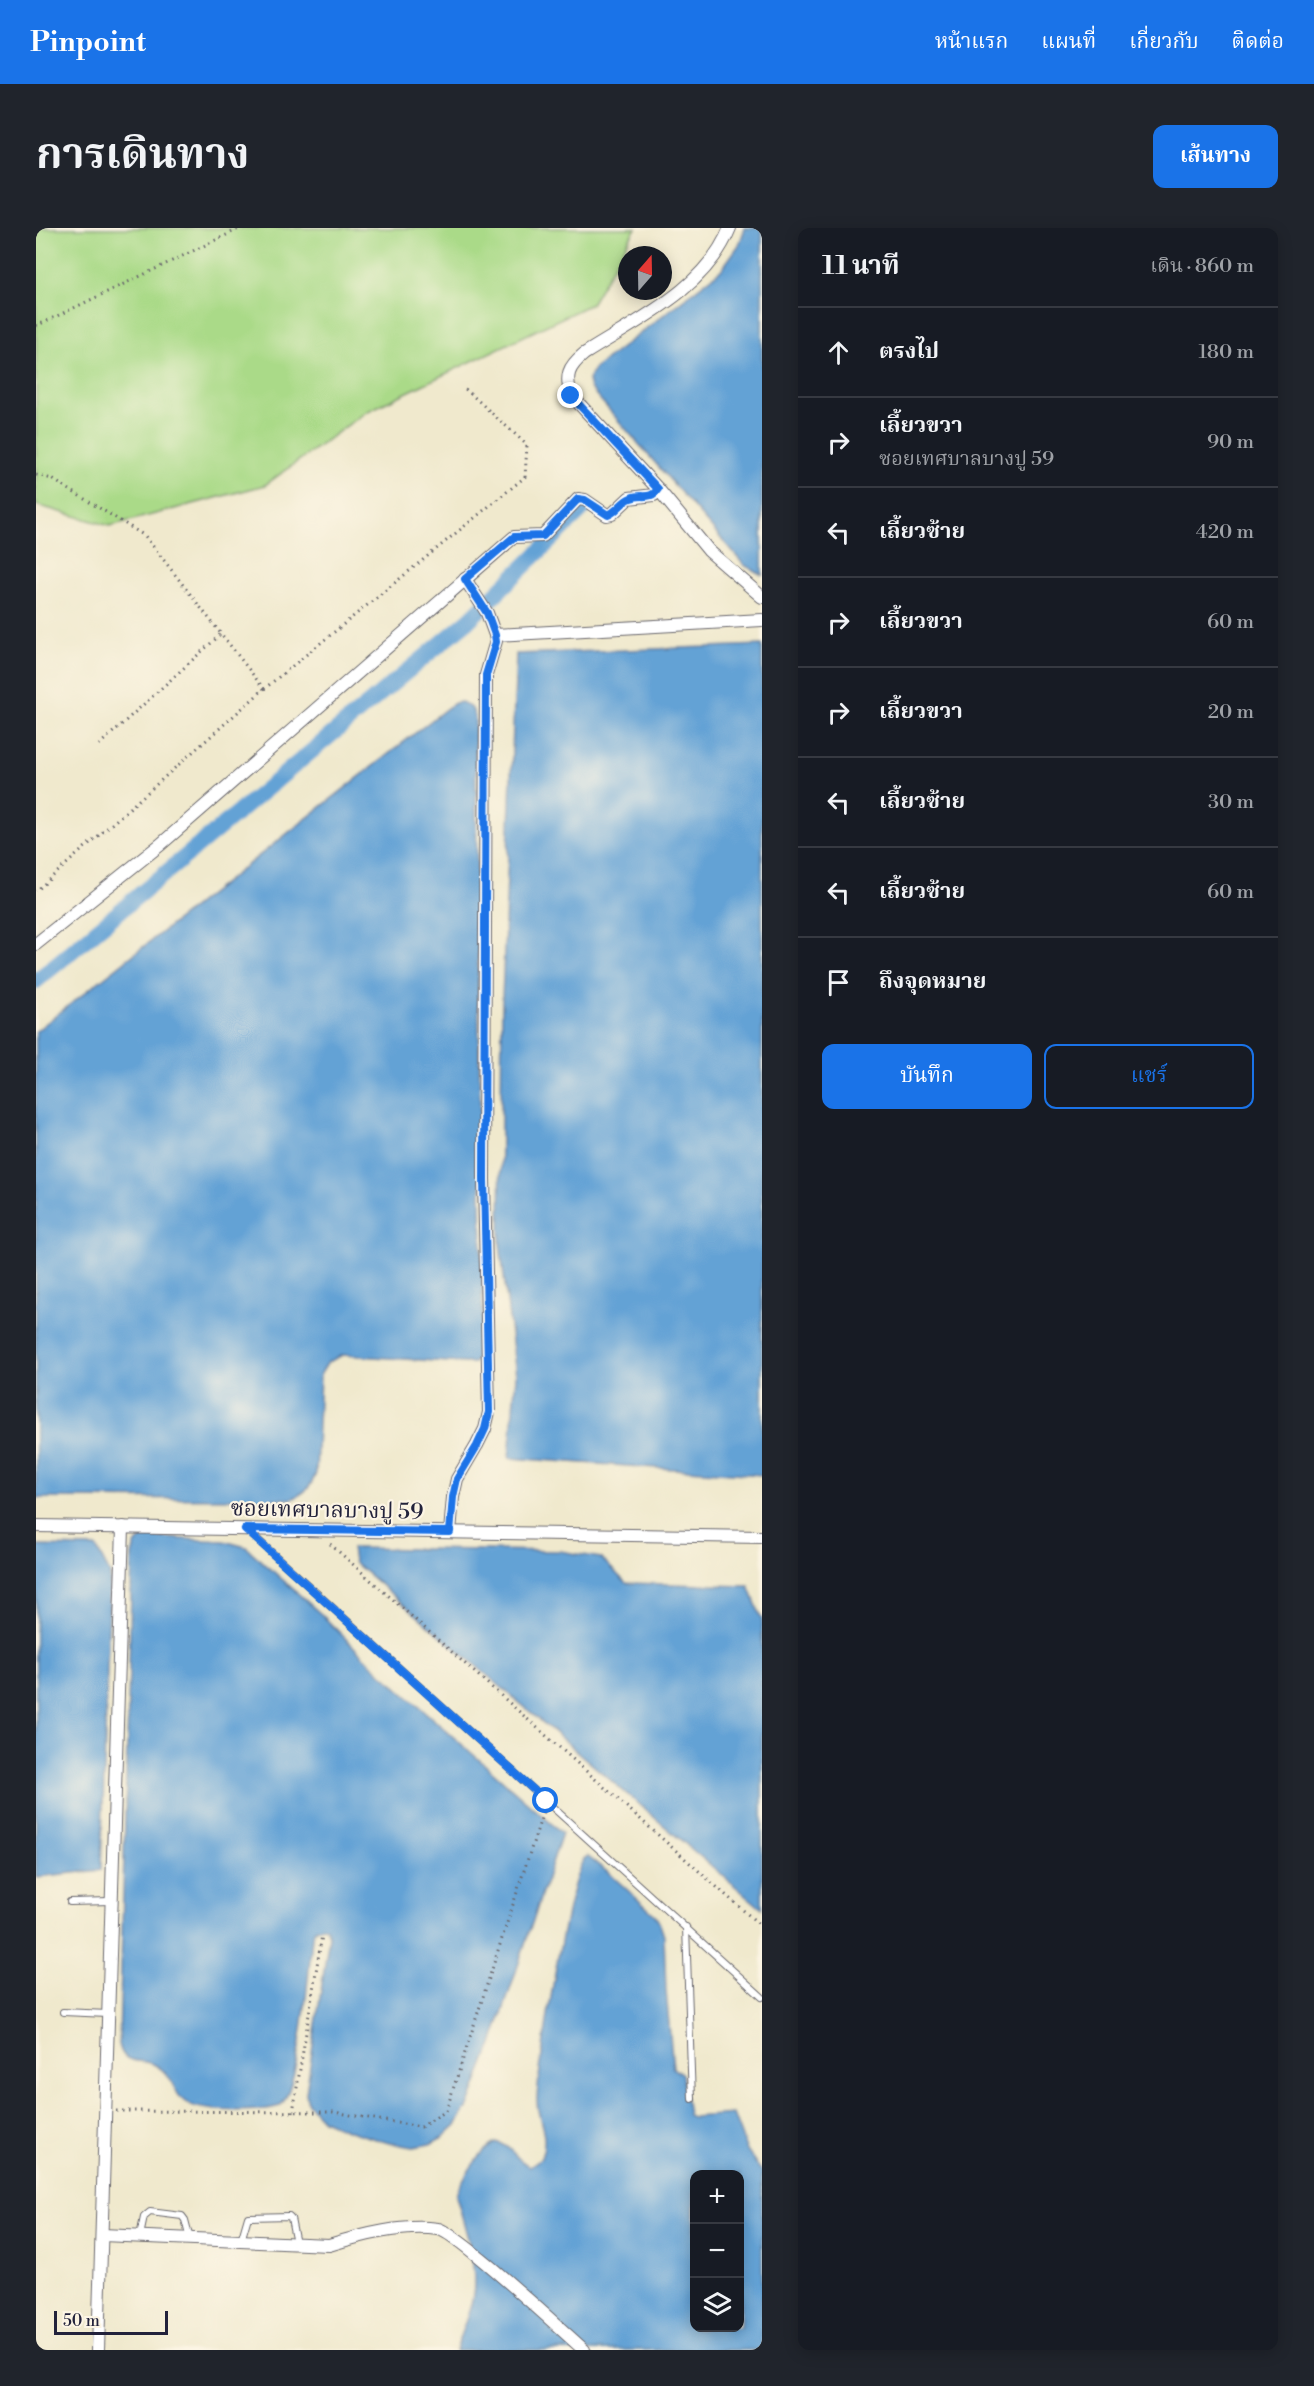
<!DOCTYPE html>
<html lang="th">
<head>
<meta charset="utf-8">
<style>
	:root { --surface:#171b24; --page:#20242c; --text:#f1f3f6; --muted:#9ea1a6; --line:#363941; --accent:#1a73e8 }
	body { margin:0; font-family:"Libre Bodoni","Noto Serif Thai",serif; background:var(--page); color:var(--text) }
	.controls { position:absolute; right:18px; bottom:18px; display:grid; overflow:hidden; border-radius:12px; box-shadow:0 3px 15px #0003 }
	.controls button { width:54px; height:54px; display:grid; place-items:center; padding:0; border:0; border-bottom:2px solid var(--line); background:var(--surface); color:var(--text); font:30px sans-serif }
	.compass { position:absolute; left:582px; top:18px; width:54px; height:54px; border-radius:50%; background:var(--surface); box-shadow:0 3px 15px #0003; rotate:20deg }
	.scale { position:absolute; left:18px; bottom:15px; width:114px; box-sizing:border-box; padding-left:6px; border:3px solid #22223b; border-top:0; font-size:16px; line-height:21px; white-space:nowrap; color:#22223b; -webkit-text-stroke:4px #fcf5e5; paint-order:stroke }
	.stop { position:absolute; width:18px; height:18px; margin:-14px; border:4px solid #1a73e8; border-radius:50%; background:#fff }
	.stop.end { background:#1a73e8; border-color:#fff; box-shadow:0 2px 6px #0008 }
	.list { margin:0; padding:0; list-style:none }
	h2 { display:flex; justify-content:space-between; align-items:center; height:78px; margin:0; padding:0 24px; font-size:26px }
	h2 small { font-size:20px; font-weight:400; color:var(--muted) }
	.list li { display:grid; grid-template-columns:39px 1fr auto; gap:18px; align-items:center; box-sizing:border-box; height:90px; padding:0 24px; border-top:2px solid var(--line) }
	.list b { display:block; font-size:22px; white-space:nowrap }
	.list p { margin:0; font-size:20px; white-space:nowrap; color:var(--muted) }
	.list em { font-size:20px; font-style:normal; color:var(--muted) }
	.actions { display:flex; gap:12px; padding:18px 24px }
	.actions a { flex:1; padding:14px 0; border:2px solid var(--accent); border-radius:12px; text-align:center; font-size:21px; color:var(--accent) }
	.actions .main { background:var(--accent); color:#fff }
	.icon { flex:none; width:33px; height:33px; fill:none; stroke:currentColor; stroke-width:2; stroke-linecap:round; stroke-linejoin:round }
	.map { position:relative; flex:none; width:726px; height:2122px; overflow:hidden; border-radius:12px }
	header { display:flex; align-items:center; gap:36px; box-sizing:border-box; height:84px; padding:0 30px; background:var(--accent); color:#fff }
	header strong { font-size:28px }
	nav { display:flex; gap:33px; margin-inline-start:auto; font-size:21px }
	.intro { display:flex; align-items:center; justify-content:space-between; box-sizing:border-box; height:144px; padding:0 36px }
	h1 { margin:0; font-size:42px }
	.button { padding:15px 27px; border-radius:12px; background:var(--accent); color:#fff; font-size:21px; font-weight:700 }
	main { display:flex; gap:36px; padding:0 36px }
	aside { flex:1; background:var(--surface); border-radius:12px; box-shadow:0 3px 15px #0003 }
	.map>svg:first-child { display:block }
	.green { fill:#aada88; stroke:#667e62; stroke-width:1.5 }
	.water { fill:#63a2d5; stroke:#426288; stroke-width:1.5; fill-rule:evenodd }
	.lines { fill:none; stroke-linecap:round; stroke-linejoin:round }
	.canal { stroke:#63a2d5; stroke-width:16 }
	.service-casing { stroke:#6a686e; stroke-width:8 }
	.minor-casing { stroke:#6a686e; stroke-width:14 }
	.path { stroke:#6a686e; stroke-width:3; stroke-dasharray:1.5 4.5; stroke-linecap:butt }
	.service { stroke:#fff; stroke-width:6 }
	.minor { stroke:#fff; stroke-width:12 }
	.route { stroke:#1a73e8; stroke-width:8 }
	.labels { text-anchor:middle; stroke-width:4.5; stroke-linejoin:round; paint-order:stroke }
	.street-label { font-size:22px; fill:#22223b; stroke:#fcf5e5 }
</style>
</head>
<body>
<header>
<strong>Pinpoint</strong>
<nav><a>หน้าแรก</a><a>แผนที่</a><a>เกี่ยวกับ</a><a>ติดต่อ</a></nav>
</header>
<div class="intro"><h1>การเดินทาง</h1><a class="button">เส้นทาง</a></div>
<main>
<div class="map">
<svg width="726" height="2122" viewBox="0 0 726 2122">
	<rect width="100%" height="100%" fill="#fcf5e5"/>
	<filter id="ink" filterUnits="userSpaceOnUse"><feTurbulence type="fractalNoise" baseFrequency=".0167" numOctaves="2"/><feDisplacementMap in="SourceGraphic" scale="12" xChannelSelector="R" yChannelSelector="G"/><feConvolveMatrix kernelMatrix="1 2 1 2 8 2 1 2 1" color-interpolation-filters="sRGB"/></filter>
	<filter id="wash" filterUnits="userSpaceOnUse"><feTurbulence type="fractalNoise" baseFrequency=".008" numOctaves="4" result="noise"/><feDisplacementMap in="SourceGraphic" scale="24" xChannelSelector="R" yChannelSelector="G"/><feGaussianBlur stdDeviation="1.35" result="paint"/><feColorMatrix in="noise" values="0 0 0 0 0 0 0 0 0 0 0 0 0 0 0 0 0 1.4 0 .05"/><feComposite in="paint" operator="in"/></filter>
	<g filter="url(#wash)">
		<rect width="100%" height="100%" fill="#f0e9cd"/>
		<polygon class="green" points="0,0 600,0 555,76 330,184 229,257 74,298 0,277"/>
		<g class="water">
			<polygon points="709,0 726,0 726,347 708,337 554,160 552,152 558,141 685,42 703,17"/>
			<polygon points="726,417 726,1247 473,1230 480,1147 464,1016 466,772 480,426"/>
			<path d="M426 474 436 481 439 489 447 1124 438 1135H428L307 1127 292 1134 284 1147 280 1245C275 1259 270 1264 256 1271L0 1270V803L411 480 419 475Z"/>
			<path d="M113 1309 188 1313 210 1319 285 1386 335 1436 526 1605 456 1816 432 1879 420 1897 407 1909 394 1916 377 1919 353 1915 310 1902 287 1892 272 1876 270 1865 293 1708 291 1700 286 1698 279 1701 276 1709C273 1740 264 1860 244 1878 225 1884 164 1886 148 1873 136 1863 137 1846 119 1837 104 1829 88 1840 83 1816L96 1327C99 1315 101 1311 113 1309Z"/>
			<polygon points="0,1318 60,1319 74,1346 65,1642 0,1649"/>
			<polygon points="316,1320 524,1323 565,1330 590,1355 713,1358 726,1392 726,1681 318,1334"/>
			<path d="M551 1628 574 1646 619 1687 624 1696 628 1708 630 1763 637 1840 646 1847 652 1887 657 1889 697 1886 711 1923 726 1944V2122H419C426 2101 438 2077 438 2055 438 2025 428 1996 420 1968 422 1956 450 1912 464 1915 476 1919 481 1934 494 1938L505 1930C514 1905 501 1894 501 1871 502 1841 533 1638 551 1628ZM658 1946H704V2100H658Z"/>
		</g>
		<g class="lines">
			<polyline class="canal" points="0,753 433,392 548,280"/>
		</g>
	</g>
	<g filter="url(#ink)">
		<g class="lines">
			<defs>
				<g id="service">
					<polyline points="212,1303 726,1769"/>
					<polyline points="34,1674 75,1673"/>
					<polyline points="650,1699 656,1871"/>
					<polyline points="27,1784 72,1786"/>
					<polyline points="104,2008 108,1989 114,1984 146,1988 149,1992 154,2011"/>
					<polyline points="205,2013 212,1989 253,1988 255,1990 260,2015"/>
				</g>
				<g id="minor">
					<polyline points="622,261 673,323 726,369"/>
					<polyline points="459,407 726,392"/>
					<path d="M0 716 124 617 478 309 507 308 542 271 549 272 571 287 576 286 593 270 618 267 622 261 535 167C529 148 532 139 548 126 601 92 669 62 694 0"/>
					<polyline points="0,1298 726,1309"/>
					<polyline points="414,1304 417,1269 421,1251 441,1217 449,1201 453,1184 448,951 450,447 460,413 459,407 451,385 429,351"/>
					<path d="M66 2007 293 2017C326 2007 367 1996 402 2001 419 2003 528 2104 548 2122"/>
					<polyline points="62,2122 87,1299"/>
				</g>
			</defs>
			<use href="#service" class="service-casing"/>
			<use href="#minor" class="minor-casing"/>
			<g class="path">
				<polyline points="0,98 205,0"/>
				<polyline points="0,247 16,251 109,308 228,461 0,663"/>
				<polyline points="228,461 489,249 491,217 427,159"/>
				<polyline points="63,517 185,406"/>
				<polyline points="294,1316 726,1699"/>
				<polyline points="80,1883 297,1884 385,1899 410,1883 507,1584"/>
				<polyline points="257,1884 286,1707"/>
			</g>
			<use href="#service" class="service"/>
			<use href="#minor" class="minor"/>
		</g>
	</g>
	<g class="lines" filter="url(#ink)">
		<path class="route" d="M510 1573 209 1301 414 1304 417 1269 421 1251 441 1218 449 1201 453 1184 448 951 450 447 460 414 459 407 451 385 429 351 478 309 507 308 542 271 549 272 572 287C581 284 586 273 595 270 606 265 614 273 622 261L535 168"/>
	</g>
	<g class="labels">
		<g class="street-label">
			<text transform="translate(291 1281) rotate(1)" y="8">ซอยเทศบาลบางปู 59</text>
		</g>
	</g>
</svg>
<div class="controls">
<button>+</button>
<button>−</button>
<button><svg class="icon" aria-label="layers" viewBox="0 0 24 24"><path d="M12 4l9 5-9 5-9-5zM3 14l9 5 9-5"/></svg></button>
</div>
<svg class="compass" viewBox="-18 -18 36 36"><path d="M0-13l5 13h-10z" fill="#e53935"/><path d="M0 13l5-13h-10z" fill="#9ea1a6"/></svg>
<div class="scale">50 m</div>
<div class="stop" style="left:510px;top:1573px"></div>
<div class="stop end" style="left:535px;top:168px"></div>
</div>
<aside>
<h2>11 นาที<small>เดิน · 860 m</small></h2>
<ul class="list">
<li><svg class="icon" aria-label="ahead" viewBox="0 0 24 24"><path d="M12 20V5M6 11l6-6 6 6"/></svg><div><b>ตรงไป</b></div><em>180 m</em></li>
<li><svg class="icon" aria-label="right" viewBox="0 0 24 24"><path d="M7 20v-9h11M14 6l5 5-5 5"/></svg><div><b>เลี้ยวขวา</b><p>ซอยเทศบาลบางปู 59</p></div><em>90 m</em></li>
<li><svg class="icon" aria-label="left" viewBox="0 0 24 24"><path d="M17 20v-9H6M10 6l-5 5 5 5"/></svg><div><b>เลี้ยวซ้าย</b></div><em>420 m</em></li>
<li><svg class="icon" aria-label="right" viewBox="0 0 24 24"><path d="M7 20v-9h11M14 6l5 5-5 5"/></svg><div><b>เลี้ยวขวา</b></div><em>60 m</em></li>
<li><svg class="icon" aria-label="right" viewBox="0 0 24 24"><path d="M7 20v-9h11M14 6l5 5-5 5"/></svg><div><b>เลี้ยวขวา</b></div><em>20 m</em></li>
<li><svg class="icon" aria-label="left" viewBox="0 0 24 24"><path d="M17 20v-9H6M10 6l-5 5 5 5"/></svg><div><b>เลี้ยวซ้าย</b></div><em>30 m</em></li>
<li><svg class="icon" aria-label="left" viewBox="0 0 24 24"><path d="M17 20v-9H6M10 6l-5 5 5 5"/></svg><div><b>เลี้ยวซ้าย</b></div><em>60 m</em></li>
<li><svg class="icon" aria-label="arrive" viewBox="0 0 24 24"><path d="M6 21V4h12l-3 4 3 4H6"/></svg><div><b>ถึงจุดหมาย</b></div></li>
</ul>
<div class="actions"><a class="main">บันทึก</a><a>แชร์</a></div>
</aside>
</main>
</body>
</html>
